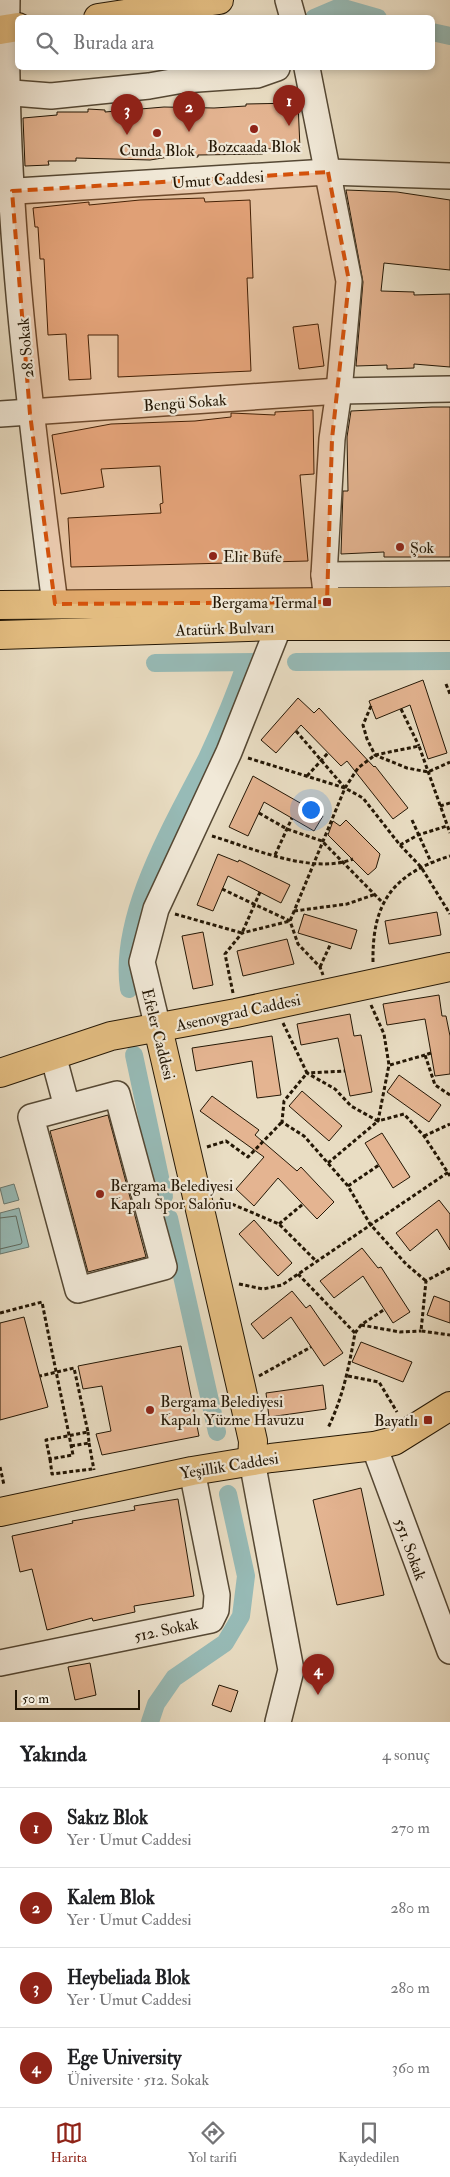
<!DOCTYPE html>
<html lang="tr">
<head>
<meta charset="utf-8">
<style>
	:root { --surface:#fff; --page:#f6f6f6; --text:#202124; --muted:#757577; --line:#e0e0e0; --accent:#8f2418 }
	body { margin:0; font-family:"IM FELL Double Pica",serif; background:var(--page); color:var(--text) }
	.scale { position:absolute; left:15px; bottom:12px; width:125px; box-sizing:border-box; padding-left:5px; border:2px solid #241705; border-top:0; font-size:14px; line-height:18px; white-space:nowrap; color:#241705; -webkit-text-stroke:4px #f1e9d8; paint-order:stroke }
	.you { position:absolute; left:310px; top:809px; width:18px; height:18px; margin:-12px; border:4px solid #fff; border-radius:50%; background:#1a73e8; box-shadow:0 0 0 8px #1a73e833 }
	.badge { display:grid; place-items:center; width:32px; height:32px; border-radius:50%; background:var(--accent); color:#fff; font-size:16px; font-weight:700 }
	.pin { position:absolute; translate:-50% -41px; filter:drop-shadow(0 1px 2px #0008) }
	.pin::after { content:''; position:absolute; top:26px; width:18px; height:15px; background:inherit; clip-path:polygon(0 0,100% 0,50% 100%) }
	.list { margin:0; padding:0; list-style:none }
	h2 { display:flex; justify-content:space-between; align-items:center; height:65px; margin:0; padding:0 20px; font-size:21px }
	h2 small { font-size:16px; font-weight:400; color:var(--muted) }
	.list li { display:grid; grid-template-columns:32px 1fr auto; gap:15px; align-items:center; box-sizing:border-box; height:80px; padding:0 20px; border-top:1px solid var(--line) }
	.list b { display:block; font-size:19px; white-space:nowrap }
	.list p { margin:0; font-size:16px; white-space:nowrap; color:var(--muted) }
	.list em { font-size:16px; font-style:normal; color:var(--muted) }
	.icon { flex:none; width:28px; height:28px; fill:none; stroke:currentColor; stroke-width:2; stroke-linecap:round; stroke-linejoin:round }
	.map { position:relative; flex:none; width:450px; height:1722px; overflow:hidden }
	.search { position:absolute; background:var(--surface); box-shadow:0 2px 8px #0003; left:15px; right:15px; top:15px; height:55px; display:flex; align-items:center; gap:12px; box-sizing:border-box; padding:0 18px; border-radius:8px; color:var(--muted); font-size:19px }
	.sheet { height:385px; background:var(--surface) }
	nav { display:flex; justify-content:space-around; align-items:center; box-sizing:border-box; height:70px; border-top:1px solid var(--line); background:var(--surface); font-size:14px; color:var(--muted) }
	nav a { display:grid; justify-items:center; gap:2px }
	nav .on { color:var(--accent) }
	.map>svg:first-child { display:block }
	.water { fill:#97bbb7; stroke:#697970 }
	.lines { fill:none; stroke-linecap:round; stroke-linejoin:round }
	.shore { stroke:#5e695e; stroke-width:1 }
	.canal { stroke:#97bbb7; stroke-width:18 }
	.building { fill:#e4b491; stroke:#241705 }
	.minor-casing { stroke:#554834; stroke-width:28 }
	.major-casing { stroke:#241705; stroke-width:30 }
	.path { stroke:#241705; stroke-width:3; stroke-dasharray:4 2.5; stroke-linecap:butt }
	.minor { stroke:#f1e9d8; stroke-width:25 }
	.major { stroke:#e4be82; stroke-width:28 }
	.marked { fill:#d4520b; fill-opacity:0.2; stroke:#d4520b; stroke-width:4; stroke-dasharray:10 6; stroke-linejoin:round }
	.poi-dot { fill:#8f2418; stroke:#f1e9d8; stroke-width:2 }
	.labels { text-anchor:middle; stroke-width:4.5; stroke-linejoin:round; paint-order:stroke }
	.poi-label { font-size:16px; fill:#241705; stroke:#f1e9d8; text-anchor:start }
	.street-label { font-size:16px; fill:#241705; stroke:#f1e9d8 }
</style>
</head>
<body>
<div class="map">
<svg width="450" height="1722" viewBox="0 0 450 1722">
	<rect width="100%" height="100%" fill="#e9ddc3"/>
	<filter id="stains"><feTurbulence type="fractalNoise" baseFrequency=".004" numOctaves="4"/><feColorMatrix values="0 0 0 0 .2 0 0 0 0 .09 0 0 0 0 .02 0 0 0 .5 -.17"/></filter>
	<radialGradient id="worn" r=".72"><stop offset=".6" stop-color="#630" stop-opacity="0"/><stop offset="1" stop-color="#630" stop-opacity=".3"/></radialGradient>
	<g class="water">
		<polygon points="14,1184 19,1200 4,1204 0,1188"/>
		<polygon points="19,1208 29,1247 0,1254 0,1213"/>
	</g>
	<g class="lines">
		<polyline class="shore" points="0,1218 16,1216 22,1242 21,1244 0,1249"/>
		<g class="canal">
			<polyline points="314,18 340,7 378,18"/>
			<polyline points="432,32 450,36"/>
			<polyline points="296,662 450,661"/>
			<polyline points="155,663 256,662"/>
			<path d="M129 989C118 915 174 823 207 758 222 726 235 695 246 663"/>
			<polyline points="134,1055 164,1196"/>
			<polyline points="169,1218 217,1432"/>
			<polyline points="150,1722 156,1704 174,1678 225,1643 241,1616 246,1576 228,1494"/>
		</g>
	</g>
	<g class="building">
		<polygon points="298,103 300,148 263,149 263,154 198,155 198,157 169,157 150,160 76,158 76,161 48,161 49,165 25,166 23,118 57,115 57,112 88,112 88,109 105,110 105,112 164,107 214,108 246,106 246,104"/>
		<polygon points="346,190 397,192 450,200 450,270 384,263 381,291 414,292 414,295 450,294 450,367 414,364 414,368 387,369 387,365 356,366 363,282"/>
		<polygon points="204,198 205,202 250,200 253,278 247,278 251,371 118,377 118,335 88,335 91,379 69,380 66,334 48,335 44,259 40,259 38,227 35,227 33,208 89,202 89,205 140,200"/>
		<polygon points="318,324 324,366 299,369 293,327"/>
		<polygon points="432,407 450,407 450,557 384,557 384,552 341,554 343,491 348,491 347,437 351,411"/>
		<polygon points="313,410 314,474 300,475 308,561 71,567 68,518 161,513 160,504 163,503 160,466 101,469 104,487 61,494 52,435 111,424 195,421 231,417 231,413 275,415 275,412"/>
		<polygon points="423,680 447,753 428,759 410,705 376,719 369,701"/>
		<polygon points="298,698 314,713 319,708 374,767 375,766 408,808 393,819 347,761 341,766 301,725 276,753 261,740"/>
		<polygon points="253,776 323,816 314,831 264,802 248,836 229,827"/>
		<polygon points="346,820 380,854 376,868 368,875 328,835 333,821 340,826"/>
		<polygon points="218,854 238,862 239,860 290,885 281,903 228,876 213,911 197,905"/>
		<polygon points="437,912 441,935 389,944 385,921"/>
		<polygon points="304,914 357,930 351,949 298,933"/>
		<polygon points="203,932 213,985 193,989 182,936"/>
		<polygon points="287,939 294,964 243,976 237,951"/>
		<polygon points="439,995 442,1016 446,1016 450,1036 450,1074 435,1076 425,1019 387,1025 383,1004"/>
		<polygon points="350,1014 354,1036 361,1035 372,1092 350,1096 338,1038 301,1045 297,1024"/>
		<polygon points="272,1036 281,1095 257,1098 252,1061 196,1071 192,1048"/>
		<polygon points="399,1075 441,1105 429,1122 387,1092"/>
		<polygon points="302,1091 342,1126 329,1141 289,1106"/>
		<polygon points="212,1096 259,1130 255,1135 297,1171 301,1167 334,1202 317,1219 278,1178 254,1206 236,1189 264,1157 200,1111"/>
		<polygon points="108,1115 146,1257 88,1272 50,1131"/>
		<polygon points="382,1133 410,1177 393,1188 365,1143"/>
		<polygon points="439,1200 450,1214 450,1250 437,1229 410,1251 396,1233"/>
		<polygon points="254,1220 292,1263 278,1276 239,1234"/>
		<polygon points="362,1248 378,1268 381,1267 410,1312 393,1323 363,1276 334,1298 320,1281"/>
		<polygon points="292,1291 306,1308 310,1305 343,1353 324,1366 291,1317 263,1339 251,1324"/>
		<polygon points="434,1296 450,1302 450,1323 427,1315"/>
		<polygon points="24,1317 48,1407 0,1420 0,1323"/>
		<polygon points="361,1342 412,1362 403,1382 352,1362"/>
		<polygon points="181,1346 199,1436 102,1455 96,1434 111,1431 102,1386 83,1389 78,1366"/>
		<polygon points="323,1385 326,1409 269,1417 266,1393"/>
		<polygon points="361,1488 384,1595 337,1605 313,1500"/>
		<polygon points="178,1499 194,1596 134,1606 135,1612 93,1621 92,1618 47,1630 32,1569 20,1572 12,1536 73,1523 72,1521 135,1510 134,1506"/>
		<polygon points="90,1663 96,1695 75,1700 68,1667"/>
		<polygon points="219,1685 238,1691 231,1712 212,1705"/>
	</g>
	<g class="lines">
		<defs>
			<g id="minor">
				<path d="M7 0C3 202 29 404 55 604"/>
				<polyline points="288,0 293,18"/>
				<polyline points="307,68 349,281 339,391 332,439 324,575 327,602"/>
				<polyline points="0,92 51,96 149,86 183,80 257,75 277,68"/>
				<polyline points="0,192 328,172 450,176"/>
				<polyline points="0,414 339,391 450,389"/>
				<polyline points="324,575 450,574"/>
				<polyline points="158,1028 142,962 156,909 229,752 279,626"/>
				<polyline points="53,1055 67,1107"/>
				<polygon points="117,1094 164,1267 78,1290 31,1117"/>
				<polyline points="374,1446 450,1651"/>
				<polyline points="252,1461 291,1670 278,1722"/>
				<polyline points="0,1663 211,1620 216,1610 217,1595 192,1471"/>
			</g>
			<g id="major">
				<polyline points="98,18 219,0"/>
				<polyline points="0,30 18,27"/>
				<polyline points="0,605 450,601"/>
				<polyline points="0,635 279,626 450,626"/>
				<polyline points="158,1028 241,1387 253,1441 252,1461"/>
				<polyline points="0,1073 111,1036 236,1013 450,967"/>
				<polyline points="0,1512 192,1471 271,1458 374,1446 394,1441 450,1406"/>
			</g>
		</defs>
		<use href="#minor" class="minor-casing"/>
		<use href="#major" class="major-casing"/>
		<g class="path">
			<polyline points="446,684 450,694"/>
			<polyline points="371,706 363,725 367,739 375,755 407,768 428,772 450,762"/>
			<polyline points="401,709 419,746"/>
			<polyline points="296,731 345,788"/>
			<polyline points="248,758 345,788 363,798 400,845 421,867 450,914"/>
			<polyline points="307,776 328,753"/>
			<polyline points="440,806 450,803"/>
			<polyline points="259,813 287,829 322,841 382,902"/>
			<polyline points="412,820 431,862"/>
			<path d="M212 836C252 848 312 875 353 859"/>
			<polyline points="400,845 418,835 447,826"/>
			<polyline points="275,855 292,818"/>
			<polyline points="222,889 290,921 298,944 320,967 323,975"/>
			<polyline points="294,911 347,904 376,894"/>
			<polyline points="175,914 242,933 260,892"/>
			<path d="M373 962C372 902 393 874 450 856"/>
			<polyline points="320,967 331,943"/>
			<polyline points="233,993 225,954 242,933 290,921 345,788 358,768 375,755 419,746 450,833"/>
			<polyline points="371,1005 384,1034 389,1065 378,1121 404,1114 424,1136 450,1176"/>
			<polyline points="283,1023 307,1073 284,1101 282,1122 304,1136 348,1186 370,1224 406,1264 426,1281"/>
			<polyline points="431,1053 425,1055 435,1085 450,1095"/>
			<polyline points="390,1065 425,1055"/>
			<polyline points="424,1136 450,1124"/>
			<polyline points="207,1147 226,1141 248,1157 282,1122"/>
			<polyline points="328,1163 378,1121 351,1106 335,1089 307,1073 345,1071"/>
			<polyline points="348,1186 379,1165"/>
			<polyline points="220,1199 279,1224 316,1261"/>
			<polyline points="279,1224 303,1204"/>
			<polyline points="450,1268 426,1281 421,1331 450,1335"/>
			<path d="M298 1274 355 1333C349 1367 343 1397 328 1428"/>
			<polyline points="239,1284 263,1289 282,1285 450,1171"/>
			<path d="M0 1313 42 1302C52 1353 63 1404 73 1455L50 1459 46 1440 88 1432 74 1368 40 1376"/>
			<polyline points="361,1325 400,1332 421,1331"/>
			<polyline points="355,1333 361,1325 385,1309"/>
			<polyline points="259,1376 311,1347"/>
			<polyline points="348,1376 379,1382 397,1412"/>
			<polyline points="89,1443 94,1470"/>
			<polyline points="71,1446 89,1443 88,1432"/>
			<polyline points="50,1459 52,1474 92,1469"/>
			<polyline points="0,1467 4,1485"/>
		</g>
		<use href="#minor" class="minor"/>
		<use href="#major" class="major"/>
	</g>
	<path class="marked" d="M328 172 349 281 332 439 327 602 55 604 30 414 12 191Z"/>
	<g class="poi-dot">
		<circle cx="254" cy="129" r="5"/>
		<circle cx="157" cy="133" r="5"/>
		<circle cx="400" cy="547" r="5"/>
		<circle cx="213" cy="556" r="5"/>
		<rect x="322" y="597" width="10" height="10" rx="2.5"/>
		<circle cx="100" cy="1194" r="5"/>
		<circle cx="150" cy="1410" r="5"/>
		<rect x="423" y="1415" width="10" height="10" rx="2.5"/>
	</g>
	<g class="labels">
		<g class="poi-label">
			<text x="254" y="152" text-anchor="middle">Bozcaada Blok</text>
			<text x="157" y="156" text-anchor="middle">Cunda Blok</text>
			<text x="410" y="553">Şok</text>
			<text x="223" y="562">Elit Büfe</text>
			<text x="317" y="608" text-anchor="end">Bergama Termal</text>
			<text x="110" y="1191">Bergama Belediyesi<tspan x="110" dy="18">Kapalı Spor Salonu</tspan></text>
			<text x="160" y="1407">Bergama Belediyesi<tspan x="160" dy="18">Kapalı Yüzme Havuzu</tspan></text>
			<text x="418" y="1426" text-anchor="end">Bayatlı</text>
		</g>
		<g class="street-label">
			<text transform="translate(218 179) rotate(-4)" y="6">Umut Caddesi</text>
			<text transform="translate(25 348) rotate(-95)" y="6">28. Sokak</text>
			<text transform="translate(185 402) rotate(-4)" y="6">Bengü Sokak</text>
			<text transform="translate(225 628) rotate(-2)" y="6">Atatürk Bulvarı</text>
			<text transform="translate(238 1012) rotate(-12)" y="6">Asenovgrad Caddesi</text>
			<text transform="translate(159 1034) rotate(76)" y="6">Efeler Caddesi</text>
			<text transform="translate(229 1465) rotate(-9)" y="6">Yeşillik Caddesi</text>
			<text transform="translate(411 1549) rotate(70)" y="6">551. Sokak</text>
			<text transform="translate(166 1629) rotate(-12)" y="6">512. Sokak</text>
		</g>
	</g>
	<rect width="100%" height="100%" filter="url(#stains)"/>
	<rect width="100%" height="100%" fill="url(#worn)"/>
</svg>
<div class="scale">50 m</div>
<div class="you"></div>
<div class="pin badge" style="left:289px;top:126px">1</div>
<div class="pin badge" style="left:189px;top:132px">2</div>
<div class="pin badge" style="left:127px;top:135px">3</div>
<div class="pin badge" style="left:318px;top:1695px">4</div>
<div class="search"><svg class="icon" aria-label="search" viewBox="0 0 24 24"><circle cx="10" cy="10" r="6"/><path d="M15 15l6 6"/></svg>Burada ara</div>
</div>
<section class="sheet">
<h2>Yakında<small>4 sonuç</small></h2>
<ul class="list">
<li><span class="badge">1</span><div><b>Sakız Blok</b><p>Yer · Umut Caddesi</p></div><em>270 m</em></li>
<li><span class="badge">2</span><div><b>Kalem Blok</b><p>Yer · Umut Caddesi</p></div><em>280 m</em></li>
<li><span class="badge">3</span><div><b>Heybeliada Blok</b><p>Yer · Umut Caddesi</p></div><em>280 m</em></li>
<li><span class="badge">4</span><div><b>Ege University</b><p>Üniversite · 512. Sokak</p></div><em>360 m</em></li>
</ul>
</section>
<nav>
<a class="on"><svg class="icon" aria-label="map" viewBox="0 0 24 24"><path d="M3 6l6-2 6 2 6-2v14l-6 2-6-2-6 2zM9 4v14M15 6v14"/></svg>Harita</a>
<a><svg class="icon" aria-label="directions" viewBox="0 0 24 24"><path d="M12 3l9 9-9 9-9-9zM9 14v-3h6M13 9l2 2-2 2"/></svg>Yol tarifi</a>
<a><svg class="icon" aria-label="saved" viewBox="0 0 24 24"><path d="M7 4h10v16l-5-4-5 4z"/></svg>Kaydedilen</a>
</nav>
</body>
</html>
